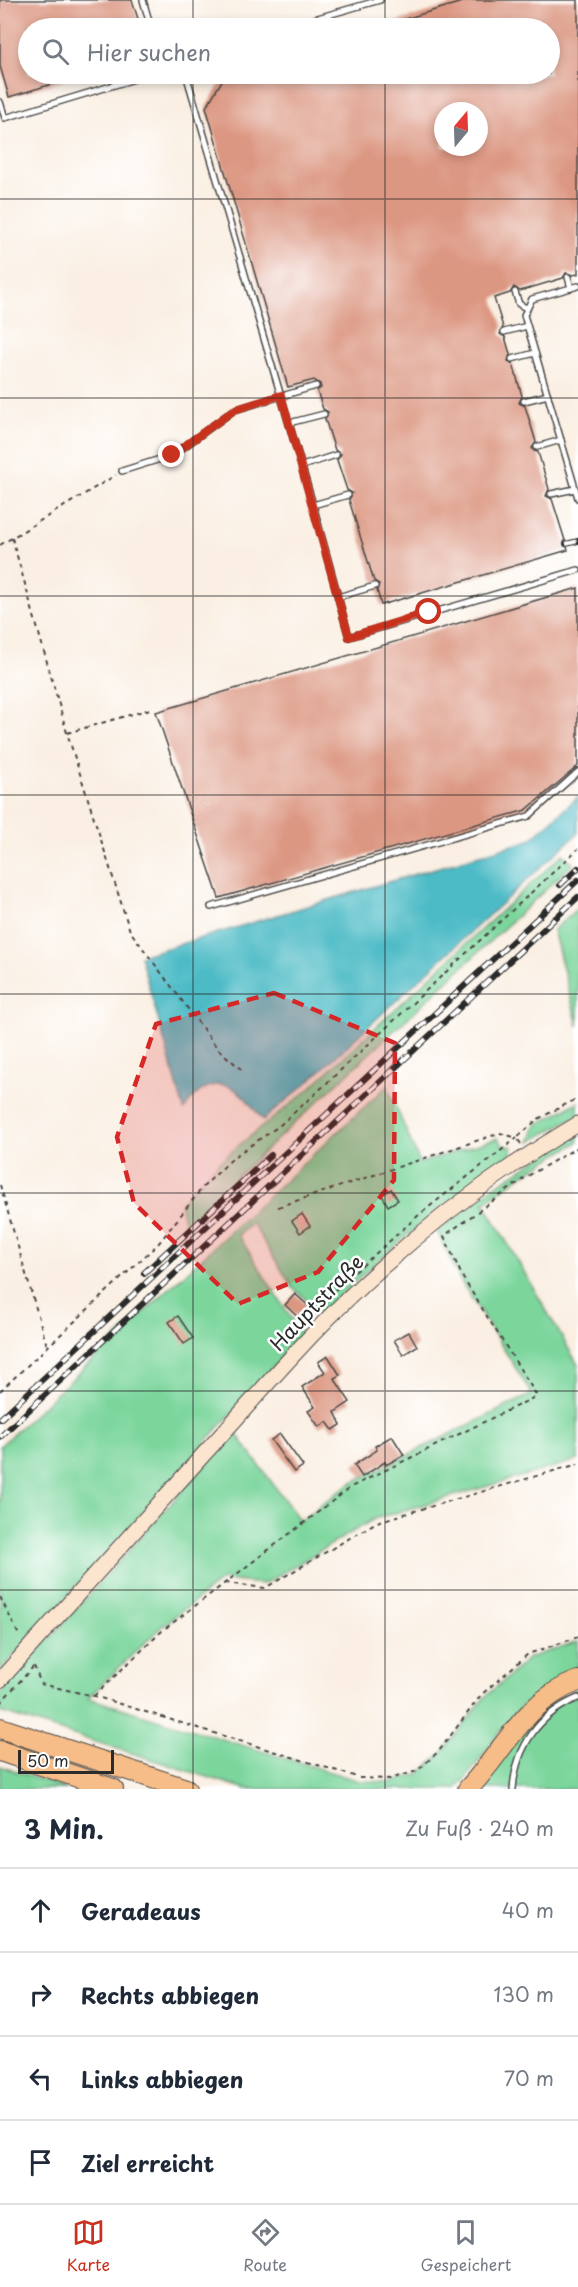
<!DOCTYPE html>
<html lang="de">
<head>
<meta charset="utf-8">
<style>
	:root { --surface:#fff; --page:#f2f2f3; --text:#1f2937; --muted:#747a83; --line:#e0e1e3; --accent:#c8321e }
	body { margin:0; font-family:"Playpen Sans",sans-serif; background:var(--page); color:var(--text) }
	.compass { position:absolute; left:434px; top:102px; width:54px; height:54px; border-radius:50%; background:var(--surface); box-shadow:0 3px 9px #0003; rotate:19deg }
	.scale { position:absolute; left:18px; bottom:15px; width:96px; box-sizing:border-box; padding-left:6px; border:3px solid #2b2b2b; border-top:0; font-size:16px; line-height:21px; white-space:nowrap; color:#2b2b2b; -webkit-text-stroke:4px #fff; paint-order:stroke }
	.stop { position:absolute; width:18px; height:18px; margin:-14px; border:4px solid #c8321e; border-radius:50%; background:#fff }
	.stop.end { background:#c8321e; border-color:#fff; box-shadow:0 2px 6px #0008 }
	.list { margin:0; padding:0; list-style:none }
	h2 { display:flex; justify-content:space-between; align-items:center; height:78px; margin:0; padding:0 24px; font-size:26px }
	h2 small { font-size:20px; font-weight:400; color:var(--muted) }
	.list li { display:grid; grid-template-columns:39px 1fr auto; gap:18px; align-items:center; box-sizing:border-box; height:84px; padding:0 24px; border-top:2px solid var(--line) }
	.list b { display:block; font-size:22px; white-space:nowrap }
	.list em { font-size:20px; font-style:normal; color:var(--muted) }
	.icon { flex:none; width:33px; height:33px; fill:none; stroke:currentColor; stroke-width:2; stroke-linecap:round; stroke-linejoin:round }
	.map { position:relative; flex:none; width:578px; height:1789px; overflow:hidden }
	.search { position:absolute; background:var(--surface); box-shadow:0 3px 9px #0003; left:18px; right:18px; top:18px; height:66px; display:flex; align-items:center; gap:15px; box-sizing:border-box; padding:0 21px; border-radius:33px; color:var(--muted); font-size:22px }
	.sheet { height:414px; background:var(--surface) }
	nav { display:flex; justify-content:space-around; align-items:center; box-sizing:border-box; height:84px; border-top:2px solid var(--line); background:var(--surface); font-size:16px; color:var(--muted) }
	nav a { display:grid; justify-items:center; gap:3px }
	nav .on { color:var(--accent) }
	.map>svg:first-child { display:block }
	.green { fill:#7cd69c; stroke:#548064; stroke-width:1.5 }
	.water { fill:#4dbbc6; stroke:#3c7378; stroke-width:1.5 }
	.building { fill:#dc9782; fill-rule:evenodd }
	.lines { fill:none; stroke-linecap:round; stroke-linejoin:round }
	.lane-casing { stroke:#4a4846; stroke-width:8 }
	.secondary-casing { stroke:#4a4846; stroke-width:17 }
	.highway-casing { stroke:#4a4846; stroke-width:22 }
	.path { stroke:#4a4846; stroke-width:2; stroke-dasharray:4.5 4.5; stroke-linecap:butt }
	.lane { stroke:#fff; stroke-width:5 }
	.secondary { stroke:#fce5cf; stroke-width:15 }
	.highway { stroke:#f7bd88; stroke-width:20 }
	.rail-casing { stroke:#2b2b2b; stroke-width:6 }
	.rail { stroke:#fff; stroke-width:4; stroke-dasharray:11; stroke-linecap:butt }
	.route { stroke:#c8321e; stroke-width:8 }
	.marked { fill:#d62828; fill-opacity:0.2; stroke:#d62828; stroke-width:4.5; stroke-dasharray:12 8; stroke-linejoin:round }
	.grid { fill:none; stroke:#2b2b2b; stroke-width:1.5; stroke-opacity:0.55 }
	.labels { text-anchor:middle; stroke-width:5; stroke-linejoin:round; paint-order:stroke }
	.street-label { font-size:20px; fill:#2b2b2b; stroke:#fff }
</style>
</head>
<body>
<div class="map">
<svg width="578" height="1789" viewBox="0 0 578 1789">
	<rect width="100%" height="100%" fill="#fff"/>
	<filter id="ink" filterUnits="userSpaceOnUse"><feTurbulence type="fractalNoise" baseFrequency=".0167" numOctaves="2"/><feDisplacementMap in="SourceGraphic" scale="12" xChannelSelector="R" yChannelSelector="G"/><feConvolveMatrix kernelMatrix="1 2 1 2 8 2 1 2 1" color-interpolation-filters="sRGB"/></filter>
	<filter id="wash" filterUnits="userSpaceOnUse"><feTurbulence type="fractalNoise" baseFrequency=".008" numOctaves="4" result="noise"/><feDisplacementMap in="SourceGraphic" scale="24" xChannelSelector="R" yChannelSelector="G"/><feGaussianBlur stdDeviation="1.35" result="paint"/><feColorMatrix in="noise" values="0 0 0 0 0 0 0 0 0 0 0 0 0 0 0 0 0 1.4 0 .05"/><feComposite in="paint" operator="in"/></filter>
	<g filter="url(#wash)">
		<rect width="100%" height="100%" fill="#faefe2"/>
		<g class="green">
			<path d="M563 854 573 864 185 1225 180 1204C216 1157 265 1127 309 1089Z"/>
			<polygon points="578,908 578,1026 553,930"/>
			<path d="M387 1086 420 1163 498 1138 502 1145 513 1147 510 1156C443 1204 380 1255 322 1314L293 1288 252 1223 238 1235 302 1335 0 1671V1446Z"/>
			<polygon points="578,1102 578,1115 530,1142 536,1125"/>
			<path d="M578 1133V1142L524 1174 484 1203 578 1365V1460L374 1519 264 1584 222 1580 160 1628 88 1698 360 1781 391 1782 419 1774 442 1753 484 1698 529 1658 578 1641V1672C553 1683 528 1697 510 1719 490 1741 477 1768 456 1789H246L0 1712V1694L235 1432 300 1521 349 1484 532 1394 460 1280 437 1231 492 1188Z"/>
			<polygon points="578,1689 578,1789 477,1789 544,1707"/>
			<polygon points="0,1766 67,1789 0,1789"/>
		</g>
		<path class="water" d="M578 797V833L305 1085 263 1120C256 1112 249 1101 241 1094 219 1074 197 1089 184 1110L140 956 530 840Z"/>
		<g id="blocks">
			<g class="building">
				<polygon points="0,0 132,0 141,28 28,28 28,74 79,74 79,76 9,97 0,66"/>
				<path d="M469 0H578V274L573 275 566 273 563 278 520 291 514 287 510 293 494 298 503 327 500 334 505 337 510 354 508 361 513 364 522 396 519 403 525 406 536 442 532 448 534 451 538 452 549 489 546 496 552 499 568 550 381 605 377 590 379 584 374 581 349 500 352 493 347 490 337 460 341 454 335 450 325 419 328 412 323 409 317 391 321 388 320 384 314 380 288 387 206 107 226 74H549V28H382L381 26ZM443 111H479V147H443Z"/>
				<polygon points="578,588 578,766 526,810 219,898 156,712"/>
				<polygon points="391,1189 398,1200 388,1206 382,1195"/>
				<polygon points="302,1214 310,1226 300,1233 292,1221"/>
				<polygon points="295,1294 311,1308 301,1320 285,1305"/>
				<polygon points="178,1316 193,1338 184,1344 169,1322"/>
				<polygon points="409,1332 417,1346 403,1355 394,1340"/>
				<polygon points="328,1356 340,1375 334,1378 350,1402 335,1412 341,1425 333,1430 327,1422 319,1427 308,1411 315,1407 302,1387 325,1372 318,1362"/>
				<polygon points="280,1434 303,1466 294,1472 271,1440"/>
				<polygon points="392,1436 404,1455 386,1465 385,1462 362,1477 354,1465 377,1450 375,1446"/>
			</g>
		</g>
	</g>
	<g filter="url(#ink)">
		<use href="#blocks" fill-opacity="0" stroke="#4a4846" stroke-width="1.5"/>
		<g class="lines">
			<defs>
				<g id="lane">
					<polyline points="143,0 151,28"/>
					<polyline points="283,28 380,0"/>
					<polyline points="186,74 313,505 349,637 578,570"/>
					<polyline points="0,102 5,118 151,74"/>
					<polyline points="568,277 571,288"/>
					<polyline points="578,286 532,299 524,315 578,498"/>
					<polyline points="515,292 519,304 526,308"/>
					<polyline points="504,332 527,326"/>
					<polyline points="512,359 535,353"/>
					<polyline points="524,401 548,395"/>
					<polyline points="289,423 324,414"/>
					<polyline points="537,447 561,440"/>
					<polyline points="302,466 336,455"/>
					<polyline points="122,471 173,455 234,410 316,386"/>
					<polyline points="551,494 575,489"/>
					<polyline points="313,505 348,495"/>
					<polyline points="338,597 375,586"/>
					<polyline points="211,907 529,816 578,772"/>
					<path d="M513 1789C516 1747 539 1714 578 1698"/>
				</g>
				<path id="secondary" d="M0 1680C68 1605 136 1530 203 1455 261 1392 316 1325 381 1268 442 1213 507 1166 578 1124"/>
				<g id="highway">
					<polyline points="0,1728 186,1789"/>
					<polyline points="0,1751 113,1789"/>
					<path d="M468 1789C504 1751 525 1700 578 1681"/>
				</g>
			</defs>
			<use href="#lane" class="lane-casing"/>
			<use href="#secondary" class="secondary-casing"/>
			<use href="#highway" class="highway-casing"/>
			<g class="path">
				<polyline points="12,538 67,733 130,931 218,1049 241,1069"/>
				<polyline points="0,545 116,475"/>
				<polyline points="67,733 150,709"/>
				<polyline points="521,1144 517,1138 538,1119 578,1098"/>
				<polyline points="0,1185 47,1346"/>
				<polyline points="278,1207 500,1133 517,1138"/>
				<polyline points="335,1290 420,1214 517,1138"/>
				<polyline points="0,1391 158,1244 203,1187 235,1156 279,1126 314,1095 578,849"/>
				<polyline points="225,1583 265,1588 377,1522 578,1464"/>
				<polyline points="0,1597 20,1637"/>
				<polyline points="34,1666 41,1684 94,1696 360,1778 390,1779 417,1771 439,1751 481,1695 528,1654 578,1637"/>
				<polyline points="94,1696 162,1631 351,1487 537,1396 463,1278 444,1236 526,1177 578,1147"/>
				<polyline points="0,1703 33,1667"/>
			</g>
			<use href="#lane" class="lane"/>
			<use href="#secondary" class="secondary"/>
			<use href="#highway" class="highway"/>
			<defs>
				<g id="rail">
					<polyline points="566,544 578,541"/>
					<polyline points="560,885 578,868"/>
					<polyline points="144,1273 271,1155"/>
					<polyline points="0,1419 578,880"/>
					<polyline points="0,1437 578,897"/>
				</g>
			</defs>
			<use href="#rail" class="rail-casing"/>
			<use href="#rail" class="rail"/>
		</g>
	</g>
	<g class="lines" filter="url(#ink)">
		<polyline class="route" points="172,455 234,410 281,395 349,637 429,612"/>
	</g>
	<path class="marked" d="M274 993 395 1043 394 1180 318 1272 238 1304 134 1203 117 1137 156 1024Z"/>
	<path class="grid" d="M193 0V28M385 0V28M193 74V1789M385 74V1789M0 199H578M0 398H578M0 596H578M0 795H578M0 994H578M0 1193H578M0 1391H578M0 1590H578"/>
	<g class="labels">
		<g class="street-label">
			<text transform="translate(317 1303) rotate(-46)" y="7">Hauptstraße</text>
		</g>
	</g>
</svg>
<svg class="compass" viewBox="-18 -18 36 36"><path d="M0-13l5 13h-10z" fill="#e53935"/><path d="M0 13l5-13h-10z" fill="#747a83"/></svg>
<div class="scale">50 m</div>
<div class="stop" style="left:429px;top:612px"></div>
<div class="stop end" style="left:172px;top:455px"></div>
<div class="search"><svg class="icon" aria-label="search" viewBox="0 0 24 24"><circle cx="10" cy="10" r="6"/><path d="M15 15l6 6"/></svg>Hier suchen</div>
</div>
<section class="sheet">
<h2>3 Min.<small>Zu Fuß · 240 m</small></h2>
<ul class="list">
<li><svg class="icon" aria-label="ahead" viewBox="0 0 24 24"><path d="M12 20V5M6 11l6-6 6 6"/></svg><div><b>Geradeaus</b></div><em>40 m</em></li>
<li><svg class="icon" aria-label="right" viewBox="0 0 24 24"><path d="M7 20v-9h11M14 6l5 5-5 5"/></svg><div><b>Rechts abbiegen</b></div><em>130 m</em></li>
<li><svg class="icon" aria-label="left" viewBox="0 0 24 24"><path d="M17 20v-9H6M10 6l-5 5 5 5"/></svg><div><b>Links abbiegen</b></div><em>70 m</em></li>
<li><svg class="icon" aria-label="arrive" viewBox="0 0 24 24"><path d="M6 21V4h12l-3 4 3 4H6"/></svg><div><b>Ziel erreicht</b></div></li>
</ul>
</section>
<nav>
<a class="on"><svg class="icon" aria-label="map" viewBox="0 0 24 24"><path d="M3 6l6-2 6 2 6-2v14l-6 2-6-2-6 2zM9 4v14M15 6v14"/></svg>Karte</a>
<a><svg class="icon" aria-label="directions" viewBox="0 0 24 24"><path d="M12 3l9 9-9 9-9-9zM9 14v-3h6M13 9l2 2-2 2"/></svg>Route</a>
<a><svg class="icon" aria-label="saved" viewBox="0 0 24 24"><path d="M7 4h10v16l-5-4-5 4z"/></svg>Gespeichert</a>
</nav>
</body>
</html>
